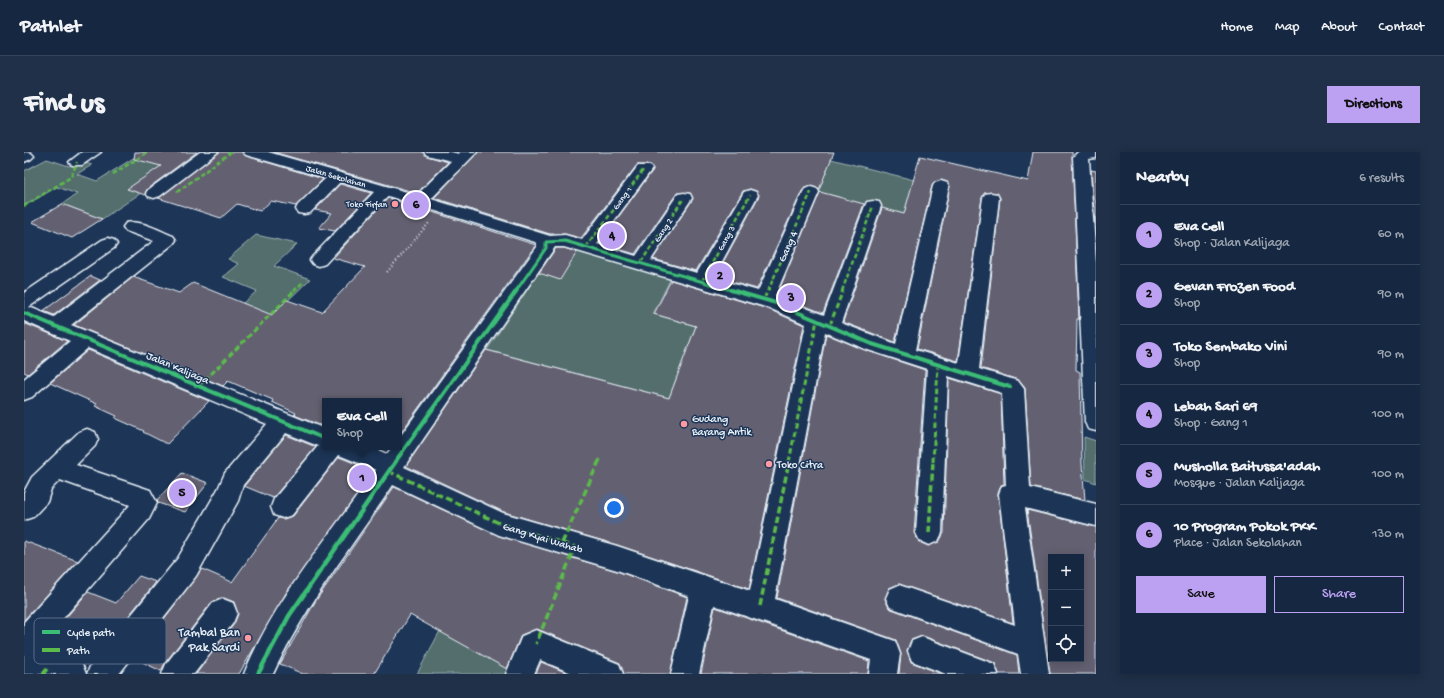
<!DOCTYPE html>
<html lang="en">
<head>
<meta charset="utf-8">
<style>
	:root { --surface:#162841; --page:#1f3048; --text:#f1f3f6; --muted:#9ea6b1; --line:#35445a; --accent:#bca0f2 }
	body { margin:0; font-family:"Gochi Hand",sans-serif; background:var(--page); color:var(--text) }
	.controls { position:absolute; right:12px; bottom:12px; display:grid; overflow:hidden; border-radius:0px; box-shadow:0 2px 10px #0003 }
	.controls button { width:36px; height:36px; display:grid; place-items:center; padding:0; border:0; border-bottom:1px solid var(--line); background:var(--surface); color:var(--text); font:20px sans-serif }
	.you { position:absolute; left:590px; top:356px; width:14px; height:14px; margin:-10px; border:3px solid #fff; border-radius:50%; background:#1a73e8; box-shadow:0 0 0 6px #1a73e833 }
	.badge { display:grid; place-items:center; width:26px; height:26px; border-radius:50%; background:var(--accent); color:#111; font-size:13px; font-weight:700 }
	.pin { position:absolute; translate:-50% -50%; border:2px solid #fff; box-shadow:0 1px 4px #0006 }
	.popup { position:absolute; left:298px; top:246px; width:80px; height:52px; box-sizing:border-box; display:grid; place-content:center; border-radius:0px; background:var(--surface); filter:drop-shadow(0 1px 3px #0005); font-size:13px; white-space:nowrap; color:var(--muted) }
	.popup b { font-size:15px; color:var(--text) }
	.popup::after { content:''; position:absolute; left:50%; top:100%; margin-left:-8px; border:8px solid transparent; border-top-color:var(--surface) }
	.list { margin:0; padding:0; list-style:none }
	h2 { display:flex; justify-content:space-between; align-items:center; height:52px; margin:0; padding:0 16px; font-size:17px }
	h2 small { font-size:13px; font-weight:400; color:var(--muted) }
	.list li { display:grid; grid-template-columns:26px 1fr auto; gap:12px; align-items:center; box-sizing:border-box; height:60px; padding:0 16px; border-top:1px solid var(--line) }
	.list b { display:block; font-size:15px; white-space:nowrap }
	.list p { margin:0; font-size:13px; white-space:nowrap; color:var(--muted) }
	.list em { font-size:13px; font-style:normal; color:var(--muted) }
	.actions { display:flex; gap:8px; padding:12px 16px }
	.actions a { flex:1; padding:9px 0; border:1px solid var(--accent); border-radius:0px; text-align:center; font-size:14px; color:var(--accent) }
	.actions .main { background:var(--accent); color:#111 }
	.icon { flex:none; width:22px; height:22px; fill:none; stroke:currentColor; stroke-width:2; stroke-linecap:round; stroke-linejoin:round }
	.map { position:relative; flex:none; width:1072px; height:522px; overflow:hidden; border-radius:0px }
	header { display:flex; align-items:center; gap:24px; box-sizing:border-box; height:56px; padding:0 20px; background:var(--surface); border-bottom:1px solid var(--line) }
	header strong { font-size:19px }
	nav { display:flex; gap:22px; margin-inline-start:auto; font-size:14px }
	.intro { display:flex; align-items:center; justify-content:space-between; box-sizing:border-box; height:96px; padding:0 24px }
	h1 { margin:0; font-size:28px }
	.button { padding:10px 18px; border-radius:0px; background:var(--accent); color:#111; font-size:14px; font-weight:700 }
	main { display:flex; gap:24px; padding:0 24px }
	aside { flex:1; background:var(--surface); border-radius:0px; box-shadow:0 2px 10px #0003 }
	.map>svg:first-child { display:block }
	.green { fill:#536e6c; stroke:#9eb0b2 }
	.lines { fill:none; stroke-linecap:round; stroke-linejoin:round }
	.stream { fill:#89a3ba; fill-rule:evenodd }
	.building { fill:#646071; stroke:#e8f1f8; fill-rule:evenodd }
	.minor-casing { stroke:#e8f1f8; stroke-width:3 }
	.path { stroke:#e8f1f8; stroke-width:2; stroke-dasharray:1 2.5; stroke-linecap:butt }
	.minor { fill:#1d3557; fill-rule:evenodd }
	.quiet-far2 { stroke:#5cbc4b; stroke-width:2.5; stroke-dasharray:4.5 2.5; stroke-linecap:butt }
	.quiet-far1 { stroke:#5cbc4b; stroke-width:3; stroke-dasharray:5.5 3; stroke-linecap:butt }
	.quiet { stroke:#5cbc4b; stroke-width:3.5; stroke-dasharray:7 3.5; stroke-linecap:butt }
	.cycleway-far2-casing { stroke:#1d3557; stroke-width:5 }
	.cycleway-far1-casing { stroke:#1d3557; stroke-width:6 }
	.cycleway-casing { stroke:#1d3557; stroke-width:7 }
	.cycleway-far2 { stroke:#3abd76; stroke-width:3 }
	.cycleway-far1 { stroke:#3abd76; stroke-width:4 }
	.cycleway { stroke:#3abd76; stroke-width:4.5 }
	.poi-dot { fill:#ff9aa2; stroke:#1d3557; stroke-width:1.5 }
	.labels { text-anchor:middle; stroke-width:3; stroke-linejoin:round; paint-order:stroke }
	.far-street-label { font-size:9px; fill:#e8f1f8; stroke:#1d3557 }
	.far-poi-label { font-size:9px; fill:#e8f1f8; stroke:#1d3557; text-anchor:end }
	.street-label { font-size:11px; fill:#e8f1f8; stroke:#1d3557 }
	.poi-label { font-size:11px; fill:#e8f1f8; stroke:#1d3557; text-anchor:start }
	.near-poi-label { font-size:13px; fill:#e8f1f8; stroke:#1d3557; text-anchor:end }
	.key { fill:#1d3557; stroke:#5a6d87; stroke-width:1 }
	.key-label { font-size:11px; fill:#e8f1f8 }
</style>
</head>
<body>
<header>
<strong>Pathlet</strong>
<nav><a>Home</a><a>Map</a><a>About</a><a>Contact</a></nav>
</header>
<div class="intro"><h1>Find us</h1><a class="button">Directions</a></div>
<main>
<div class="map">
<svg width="1072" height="522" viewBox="0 0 1072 522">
	<rect width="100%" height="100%" fill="#1d3557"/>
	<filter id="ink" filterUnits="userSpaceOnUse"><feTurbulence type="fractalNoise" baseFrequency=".025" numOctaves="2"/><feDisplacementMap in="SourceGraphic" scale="8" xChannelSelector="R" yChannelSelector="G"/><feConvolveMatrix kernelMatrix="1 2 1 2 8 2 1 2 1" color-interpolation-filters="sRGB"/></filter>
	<g filter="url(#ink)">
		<g class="green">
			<polygon points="119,0 158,0 117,41 78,67 38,52 53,42 33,35 0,54 0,19 23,7 45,14 55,9 68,13 53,22 73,29"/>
			<polygon points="807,7 890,28 880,62 844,53 836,76 806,67 815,45 794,40"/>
			<polygon points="232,83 273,92 250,114 286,127 243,169 219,151 233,139 199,125 215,112 204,107"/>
			<polygon points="534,92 648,124 629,162 672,174 645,246 463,198"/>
			<polygon points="1060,285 1072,289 1072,331 1061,327"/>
			<polygon points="416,479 491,521 490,522 393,522"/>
		</g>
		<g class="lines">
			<polygon class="stream" points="406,44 539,85 540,86 537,88 535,87 404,47 403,46"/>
		</g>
		<g class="building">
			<polygon points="111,0 173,0 123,37 121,43 103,37 137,14 110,7"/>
			<polygon points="195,0 218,0 222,4 299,27 272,54 247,49 236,59 213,52 197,66 134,46"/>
			<polygon points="249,0 398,0 403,4 424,10 393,41"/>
			<polygon points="454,0 810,0 795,38 787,34 781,36 778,39 733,137 691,125 735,44 732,39 726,37 719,39 672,119 629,107 669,47 666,41 653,41 611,102 575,91 629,18 627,13 613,13 557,86 541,82 526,82 410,46"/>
			<polygon points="1009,0 1048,0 1055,167 1053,167 1052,218 1056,220 1058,312 1061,348 1007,335 1001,236 994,228 957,216 976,46 973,41 961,41 958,46 934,209 893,197 926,34 923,30 917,28 911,30 908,34 871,190 819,170 858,56 880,62 896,4 1004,29"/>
			<polygon points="1067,18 1072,19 1072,89"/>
			<polygon points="316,32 347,41 311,79 295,76 308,61 291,58"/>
			<polygon points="796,40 840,52 799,161 753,143"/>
			<polygon points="364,46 512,93 375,283 375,249 301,249 301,275 270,263 272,261 248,250 249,248 204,229 199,234 50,173 109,125 155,141 169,131 248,163 263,148 298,160 341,115 309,106"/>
			<polygon points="38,52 78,67 48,86 8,70"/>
			<polygon points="532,96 540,96 553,100 536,128 515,121"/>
			<polygon points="67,124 76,128 30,163 19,159"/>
			<polygon points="647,128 744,157 780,173 725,437 593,393 480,360 382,314 462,198 645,246 672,174 630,162"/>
			<polygon points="2,172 43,189 4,222 0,220 0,173"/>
			<polygon points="802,182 841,198 901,218 890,381 895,390 904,394 915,390 920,381 925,226 977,242 980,332 977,333 974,342 989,471 875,432 865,436 861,447 865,456 993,503 995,522 975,522 971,511 899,484 887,488 883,498 887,510 918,522 875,522 877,502 872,488 753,446"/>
			<polygon points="64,198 185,249 143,292 119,280 120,279 91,266 93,264 71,254 73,252 26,231"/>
			<polygon points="262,283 292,295 249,346 220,334"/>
			<polygon points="315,305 350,319 262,441 215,522 172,522 210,472 214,462 210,450 200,446 188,450 141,511 137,519 110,506 178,417 208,430 254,366 259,367 269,364"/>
			<polygon points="158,321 184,331 161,360 134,351 133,348"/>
			<polygon points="370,335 475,384 593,419 663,445 646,522 600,522 596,511 513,477 497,483 483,517 386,463 350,522 279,522 256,512 291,450"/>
			<path d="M1003 358 1072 375V522H1026ZM1027 405H1057V507H1027Z"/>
			<polygon points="0,389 54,409 0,468"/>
			<polygon points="115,424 132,430 66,512 14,498 64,440 92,451"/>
			<polygon points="691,455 845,509 844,522 677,522"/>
			<polygon points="517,510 546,522 512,522"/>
		</g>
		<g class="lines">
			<defs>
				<g id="minor">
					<polygon points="0,0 7,1 10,4 7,7 0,10"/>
					<polygon points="58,0 77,0 58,13 48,13 45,10"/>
					<polygon points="176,0 194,0 136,44 130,46 124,44 122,41 124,38"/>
					<path d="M219 0H244L393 43 427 9 403 3 400 0H427L435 2 436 0H453L407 47 526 84 541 83 558 88 614 14H626L628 17 573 92 612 104 654 42 660 41 666 42 668 46 627 108 673 121 720 40 726 38 732 40 734 43 689 126 734 139 779 40 781 37 787 35 793 37 795 40 751 144 800 163 841 54 843 50 849 49 855 50 857 54 817 171 872 192 909 34 911 31 917 29 923 31 925 34 891 198 935 211 959 46 961 42 967 41 973 42 975 46 955 217 994 229 1000 237 1006 336 1072 352V374L1001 356 1025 522H997L994 502 866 455 862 446 866 437 875 433 991 473 975 342 978 334 982 333 978 241 924 224 918 381 914 389 905 393 896 389 892 381 903 217 841 197 801 180 751 447 871 489 876 502 873 522H845L847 508 690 453 675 522H647L665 444 593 418 475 383 369 333C328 394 280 455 249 522H220C250 448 306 383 352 318L315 303 268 363 259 366 250 363 247 355 250 347 294 294 262 281 219 333 214 349 172 424 95 522H63L67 512 154 406 194 337 201 321 243 272 64 196 8 245 0 248V227L46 189 0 169V141L78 88 84 86 90 88 93 92 90 96 5 155 30 165 130 89 102 79 99 75 102 71C116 67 136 79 149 84L152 88 149 92 47 173 301 277V295H347L363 302 368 295H375V286L513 95V92L511 90 364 44 301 112 295 114 289 112 286 108 289 104 350 40 316 30 286 61 280 62 274 61 272 57 274 53 302 26 222 3ZM531 95H540L745 156 782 172 726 439 593 394 479 361 380 315Z"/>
					<polygon points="1054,0 1072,0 1072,6 1065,7 1072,111 1072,279 1064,277 1061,270 1049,5"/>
					<polygon points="63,277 71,280 74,287 71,294 52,313 126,338 133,351 125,367 11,499 48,508 58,512 62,522 0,522 0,470 106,353 36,328 27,337 23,350 9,365 0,368 0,340 8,325 55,280"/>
					<polygon points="199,447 209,451 213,461 209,471 170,522 138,522 142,512 189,451"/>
					<polygon points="512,478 595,512 599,522 550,522 516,508 510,522 482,522 498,484"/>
					<polygon points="898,485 970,512 974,522 922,522 888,509 884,499 888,489"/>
				</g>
			</defs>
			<use href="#minor" class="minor-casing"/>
			<polyline class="path" points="363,120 405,71"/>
			<use href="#minor" class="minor"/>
			<g class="quiet-far2">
				<polyline points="89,22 124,0"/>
				<polyline points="153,40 207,0"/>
				<polyline points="0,54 47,25 53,10"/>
				<polyline points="562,95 620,17"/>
				<polyline points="617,110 660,46"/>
				<polyline points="678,129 726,43"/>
				<polyline points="270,139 280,129"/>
				<polyline points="744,139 787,40"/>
				<polyline points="818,139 849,54"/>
			</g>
			<g class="quiet-far1">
				<polyline points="740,147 744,138"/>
				<polyline points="806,173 819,138"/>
				<polyline points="175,234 271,138"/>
				<polyline points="575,310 576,307"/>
				<polyline points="765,310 793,168"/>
				<polyline points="909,310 914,213"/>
			</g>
			<g class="quiet">
				<polyline points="364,319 475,371 551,395 512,492"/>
				<polyline points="905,381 909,309"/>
				<polyline points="538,391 575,309"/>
				<polyline points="736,454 765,309"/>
				<polyline points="19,522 23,517"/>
			</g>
			<defs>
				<polyline id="cycleway-far2" points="492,139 522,96 522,90 541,89 710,139"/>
				<g id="cycleway-far1">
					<polyline points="707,138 752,151 848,192 986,235"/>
					<polyline points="0,161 301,287"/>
					<polyline points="371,310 493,138"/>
				</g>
				<polyline id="cycleway" points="234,522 265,464 372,309"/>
			</defs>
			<use href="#cycleway-far2" class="cycleway-far2-casing"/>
			<use href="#cycleway-far1" class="cycleway-far1-casing"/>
			<use href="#cycleway" class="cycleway-casing"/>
			<use href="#cycleway-far2" class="cycleway-far2"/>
			<use href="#cycleway-far1" class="cycleway-far1"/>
			<use href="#cycleway" class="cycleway"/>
		</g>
	</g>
	<g class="poi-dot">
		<circle cx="371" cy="52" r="4"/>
		<circle cx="660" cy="272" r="4"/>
		<circle cx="745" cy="312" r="4"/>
		<circle cx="224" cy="486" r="4"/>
	</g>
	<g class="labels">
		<g class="far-street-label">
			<text transform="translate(312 24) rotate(16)" y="3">Jalan Sekolahan</text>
			<text transform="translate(598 46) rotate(-54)" y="3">Gang 1</text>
			<text transform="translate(639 78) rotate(-57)" y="3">Gang 2</text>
			<text transform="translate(702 86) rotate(-61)" y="3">Gang 3</text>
		</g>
		<g class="far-poi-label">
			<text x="363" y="55">Toko Firfan</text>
		</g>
		<g class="street-label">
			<text transform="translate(763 94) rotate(-66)" y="4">Gang 4</text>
			<text transform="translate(154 215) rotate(23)" y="4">Jalan Kalijaga</text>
			<text transform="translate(519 385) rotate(17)" y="4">Gang Kyai Wahab</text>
		</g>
		<g class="poi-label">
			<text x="668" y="270">Gudang<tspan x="668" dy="13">Barang Antik</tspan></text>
			<text x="753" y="316">Toko Citra</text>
		</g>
		<g class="near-poi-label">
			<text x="216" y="484">Tambal Ban<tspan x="216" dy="15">Pak Sardi</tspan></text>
		</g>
	</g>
	<rect x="10" y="466" width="132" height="46" rx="6" class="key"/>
	<rect x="18" y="478" width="18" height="4" fill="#3abd76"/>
	<rect x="18" y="496" width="18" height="4" fill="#5cbc4b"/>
	<g class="key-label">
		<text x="43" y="484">Cycle path</text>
		<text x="43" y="502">Path</text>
	</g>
</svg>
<div class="controls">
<button>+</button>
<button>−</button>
<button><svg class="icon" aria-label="locate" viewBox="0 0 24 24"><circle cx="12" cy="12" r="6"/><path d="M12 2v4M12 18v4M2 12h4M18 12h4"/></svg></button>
</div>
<div class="you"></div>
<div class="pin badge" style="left:338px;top:326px">1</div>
<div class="popup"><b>Eva Cell</b>Shop</div>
<div class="pin badge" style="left:696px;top:124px">2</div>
<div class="pin badge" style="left:767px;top:146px">3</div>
<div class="pin badge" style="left:588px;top:84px">4</div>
<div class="pin badge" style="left:158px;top:341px">5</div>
<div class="pin badge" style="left:392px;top:53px">6</div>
</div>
<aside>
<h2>Nearby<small>6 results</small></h2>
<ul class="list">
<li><span class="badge">1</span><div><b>Eva Cell</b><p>Shop · Jalan Kalijaga</p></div><em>60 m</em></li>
<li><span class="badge">2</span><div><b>Gevan Frozen Food</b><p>Shop</p></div><em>90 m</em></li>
<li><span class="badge">3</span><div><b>Toko Sembako Vini</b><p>Shop</p></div><em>90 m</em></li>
<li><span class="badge">4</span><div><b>Lebah Sari 69</b><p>Shop · Gang 1</p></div><em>100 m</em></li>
<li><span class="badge">5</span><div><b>Musholla Baitussa'adah</b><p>Mosque · Jalan Kalijaga</p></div><em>100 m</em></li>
<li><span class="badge">6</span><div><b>10 Program Pokok PKK</b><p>Place · Jalan Sekolahan</p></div><em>130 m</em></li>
</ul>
<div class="actions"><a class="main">Save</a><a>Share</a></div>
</aside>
</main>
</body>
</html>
